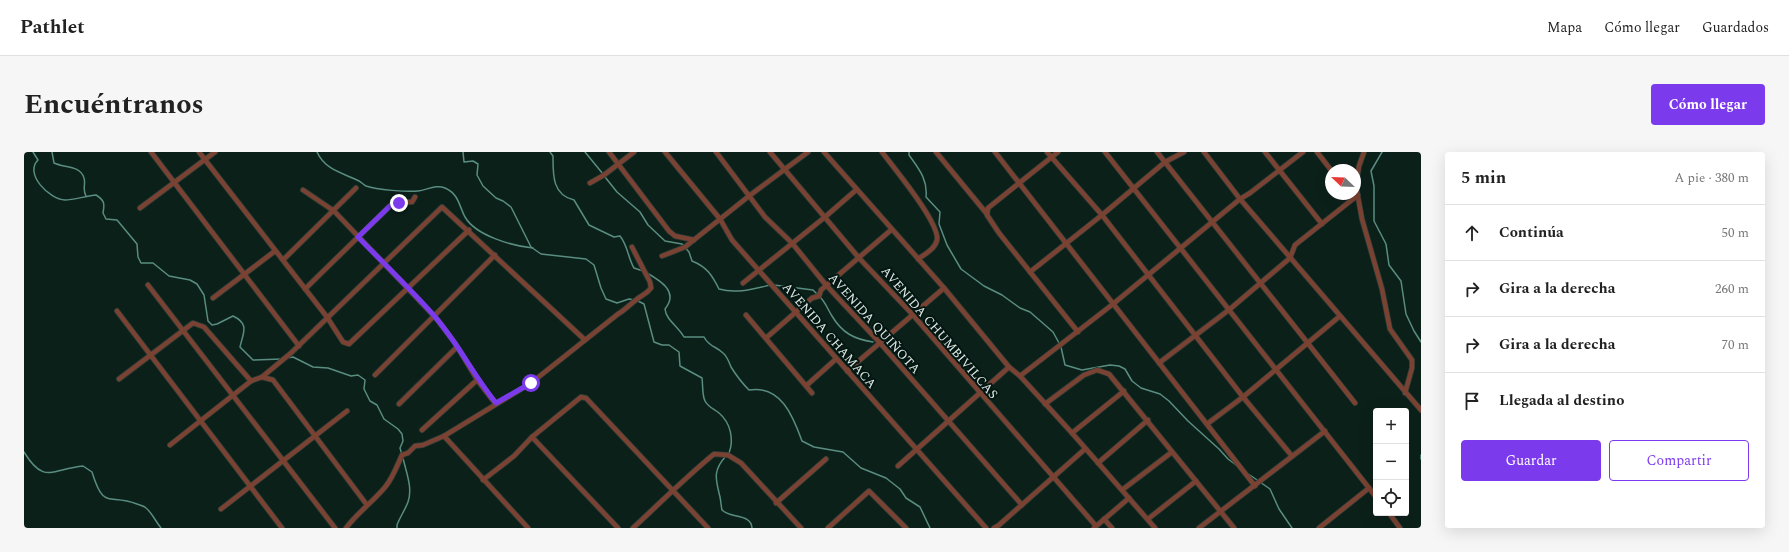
<!DOCTYPE html>
<html lang="es">
<head>
<meta charset="utf-8">
<style>
	:root { --surface:#fff; --page:#f6f6f6; --text:#222; --muted:#767676; --line:#e0e0e0; --accent:#7c3aed }
	body { margin:0; font-family:Spectral,serif; background:var(--page); color:var(--text) }
	.controls { position:absolute; right:12px; bottom:12px; display:grid; overflow:hidden; border-radius:4px; box-shadow:0 4px 16px #0002 }
	.controls button { width:36px; height:36px; display:grid; place-items:center; padding:0; border:0; border-bottom:1px solid var(--line); background:var(--surface); color:var(--text); font:20px sans-serif }
	.compass { position:absolute; left:1301px; top:12px; width:36px; height:36px; border-radius:50%; background:var(--surface); box-shadow:0 4px 16px #0002; rotate:293deg }
	.stop { position:absolute; width:12px; height:12px; margin:-9px; border:3px solid #7c3aed; border-radius:50%; background:#fff }
	.stop.end { background:#7c3aed; border-color:#fff; box-shadow:0 1px 4px #0008 }
	.list { margin:0; padding:0; list-style:none }
	h2 { display:flex; justify-content:space-between; align-items:center; height:52px; margin:0; padding:0 16px; font-size:17px }
	h2 small { font-size:13px; font-weight:400; color:var(--muted) }
	.list li { display:grid; grid-template-columns:26px 1fr auto; gap:12px; align-items:center; box-sizing:border-box; height:56px; padding:0 16px; border-top:1px solid var(--line) }
	.list b { display:block; font-size:15px; white-space:nowrap }
	.list em { font-size:13px; font-style:normal; color:var(--muted) }
	.actions { display:flex; gap:8px; padding:12px 16px }
	.actions a { flex:1; padding:9px 0; border:1px solid var(--accent); border-radius:4px; text-align:center; font-size:14px; color:var(--accent) }
	.actions .main { background:var(--accent); color:#fff }
	.icon { flex:none; width:22px; height:22px; fill:none; stroke:currentColor; stroke-width:2; stroke-linecap:round; stroke-linejoin:round }
	.map { position:relative; flex:none; width:1397px; height:376px; overflow:hidden; border-radius:4px }
	header { display:flex; align-items:center; gap:24px; box-sizing:border-box; height:56px; padding:0 20px; background:var(--surface); border-bottom:1px solid var(--line) }
	header strong { font-size:19px }
	nav { display:flex; gap:22px; margin-inline-start:auto; font-size:14px }
	.intro { display:flex; align-items:center; justify-content:space-between; box-sizing:border-box; height:96px; padding:0 24px }
	h1 { margin:0; font-size:28px }
	.button { padding:10px 18px; border-radius:4px; background:var(--accent); color:#fff; font-size:14px; font-weight:700 }
	main { display:flex; gap:24px; padding:0 24px }
	aside { flex:1; background:var(--surface); border-radius:4px; box-shadow:0 4px 16px #0002 }
	.map>svg:first-child { display:block }
	.lines { fill:none; stroke-linecap:round; stroke-linejoin:round }
	.stream { stroke:#598d80; stroke-width:1.5 }
	.street-casing { stroke:#2a3c37; stroke-width:6 }
	.street { stroke:#7a4232; stroke-width:4.5 }
	.route { stroke:#7c3aed; stroke-width:5 }
	.labels { text-anchor:middle; stroke-width:4; stroke-linejoin:round; paint-order:stroke }
	.street-label { font-size:13px; fill:#dfebe7; stroke:#041611 }
</style>
</head>
<body>
<header>
<strong>Pathlet</strong>
<nav><a>Mapa</a><a>Cómo llegar</a><a>Guardados</a></nav>
</header>
<div class="intro"><h1>Encuéntranos</h1><a class="button">Cómo llegar</a></div>
<main>
<div class="map">
<svg width="1397" height="376" viewBox="0 0 1397 376">
	<rect width="100%" height="100%" fill="#0c201a"/>
	<g class="lines">
		<g class="stream">
			<path d="M9 0 14 8C0 22 25 47 41 48 48 48 63 44 72 43 80 48 81 51 79 61L82 67 93 68 113 92 114 105 117 111H129L145 124 166 128 173 132 180 143 184 169 188 173 193 172 209 164C226 172 219 181 216 195L229 208 258 207"/>
			<path d="M28 0 30 11C40 16 56 13 60 26 62 32 58 37 62 44"/>
			<path d="M293 0C301 18 319 21 335 29 337 30 340 33 342 34 353 38 383 40 394 39 403 38 412 32 421 36 435 42 435 54 441 65 452 84 489 94 509 96"/>
			<polyline points="439,0 440,10 449,9 454,12 453,23 459,34 472,46 479,49 487,55 507,95 517,102 562,107 570,113 577,136 582,147 593,151 605,147 611,148"/>
			<path d="M526 0 529 4C529 22 528 43 550 48L565 73 590 85 596 84C604 94 604 106 610 116L619 119"/>
			<polyline points="561,0 579,22"/>
			<path d="M885 0V3C894 16 904 27 902 45L916 60 915 72 923 93 937 117 960 134 978 143 996 156 1006 160 1029 180 1035 191"/>
			<polyline points="1358,0 1347,19 1350,34 1350,69 1362,92 1365,113 1377,129 1382,162 1390,179 1397,190"/>
			<path d="M581 25 593 40 616 60 624 73 641 89 658 92 665 100 668 109C683 115 688 123 695 137 712 142 729 137 746 133"/>
			<path d="M623 121C637 129 655 140 641 157 642 168 654 174 660 185H680C685 195 692 194 699 201 703 204 705 210 707 215 712 223 718 231 725 238 757 233 769 264 778 289L790 295 819 300 837 316 862 326 876 337 882 346 896 355 906 376"/>
			<polyline points="750,133 789,138 794,143"/>
			<path d="M796 145C802 151 804 158 808 164 818 181 830 187 849 190"/>
			<path d="M614 149 620 152 630 190 638 193H645L655 200 656 214 678 226C679 233 678 243 681 249 684 255 690 257 695 261 707 271 710 288 705 301"/>
			<polyline points="1037,195 1041,213 1058,218 1086,213 1095,214 1101,217 1108,229 1117,236 1136,242 1145,249 1164,269 1195,297 1204,307 1212,313"/>
			<polyline points="263,206 269,205 289,215 304,216 327,224 334,223 341,228 340,237 346,249 353,253 360,267 374,277 378,282 379,289 376,296 378,303"/>
			<path d="M0 300C20 333 28 317 59 314L68 320C80 359 84 341 113 352 116 353 120 354 122 356 128 361 132 370 137 376"/>
			<polyline points="1397,303 1397,307"/>
			<path d="M702 304C688 319 692 328 696 345 697 350 697 354 698 358 707 367 727 361 728 376"/>
			<polyline points="1223,321 1246,337 1255,357 1268,376"/>
			<path d="M373 376V373C376 365 381 358 384 350 389 336 382 320 379 306"/>
		</g>
		<defs>
			<g id="street">
				<polyline points="127,0 275,194"/>
				<polyline points="175,0 303,165 319,190 325,192 445,78"/>
				<polyline points="585,0 645,79 651,84 670,88"/>
				<polyline points="641,0 696,67 708,88 962,376"/>
				<polyline points="692,0 741,65 768,91 802,133 857,192 998,353"/>
				<polyline points="746,0 835,106 889,163 1072,374"/>
				<polyline points="800,0 920,136 985,215 996,224 1048,281 1131,376"/>
				<path d="M858 0C869 15 916 71 913 88 911 97 901 102 894 107"/>
				<polyline points="912,0 963,62"/>
				<polyline points="971,0 1231,334"/>
				<polyline points="1023,0 1078,63 1219,245 1268,304"/>
				<polyline points="1034,0 964,56 963,63 975,81 1054,180"/>
				<polyline points="1081,0 1352,345"/>
				<polyline points="1133,0 1331,251"/>
				<polyline points="1180,0 1216,47 1397,258"/>
				<polyline points="1241,0 1298,72"/>
				<polyline points="1293,0 1307,18"/>
				<polyline points="1340,0 1335,14 1332,34 1338,67 1358,137 1366,177 1388,208 1388,216 1381,241"/>
				<polyline points="566,31 580,23 610,0"/>
				<polyline points="279,38 310,59 412,166 431,191 454,229 471,251"/>
				<polyline points="1325,42 1329,47"/>
				<polyline points="116,56 191,0"/>
				<polyline points="638,104 661,95 725,44 784,0"/>
				<polyline points="259,108 332,36"/>
				<polyline points="1006,120 1078,63 1141,10 1160,0"/>
				<polyline points="719,131 801,65 832,38"/>
				<polyline points="124,133 311,376"/>
				<polyline points="281,137 370,50 388,50 391,45"/>
				<polyline points="189,146 251,99"/>
				<polyline points="93,159 258,376"/>
				<polyline points="722,163 788,241"/>
				<polyline points="742,186 788,146 795,144 797,138 867,78"/>
				<polyline points="1135,211 1206,157 1266,106 1271,93 1334,43"/>
				<polyline points="823,219 920,136"/>
				<polyline points="351,223 471,103"/>
				<polyline points="996,224 1089,152 1216,47 1226,41 1279,0"/>
				<polyline points="238,225 267,201 418,55 561,188"/>
				<polyline points="95,227 169,171 180,175 227,229"/>
				<polyline points="783,233 812,207"/>
				<polyline points="375,252 433,195"/>
				<polyline points="1021,252 1060,223 1073,218 1085,222 1210,376"/>
				<polyline points="1183,272 1219,245 1316,164"/>
				<polyline points="398,278 453,228"/>
				<polyline points="1048,281 1100,239"/>
				<polyline points="420,284 504,376"/>
				<polyline points="508,285 594,376"/>
				<polyline points="146,293 227,229 238,225 249,228 343,353"/>
				<polyline points="1074,311 1124,268"/>
				<polyline points="874,314 985,215"/>
				<polyline points="459,328 490,304 508,285 557,245 562,246 684,376"/>
				<polyline points="1098,338 1148,300"/>
				<polyline points="752,351 802,307"/>
				<polyline points="197,357 323,259"/>
				<polyline points="1365,361 1376,376"/>
				<polyline points="1080,367 1088,376"/>
				<polyline points="1124,367 1172,329"/>
				<path d="M322 376C334 360 350 349 362 334 369 325 373 314 378 303L384 301 391 294 399 293 420 284 507 231 594 162C601 158 605 153 612 148 617 143 622 143 627 136L626 130 608 95"/>
				<path d="M609 376C636 351 662 325 690 302L704 303 717 311 777 376"/>
				<polyline points="804,376 845,339 882,376"/>
				<polyline points="970,376 975,373 1061,297"/>
				<polyline points="1070,376 1105,346"/>
				<polyline points="1175,376 1301,279"/>
				<polyline points="1295,376 1345,336"/>
			</g>
		</defs>
		<use href="#street" class="street-casing"/>
		<use href="#street" class="street"/>
	</g>
	<g class="lines">
		<path class="route" d="M375 51 370 50 334 85C360 112 388 138 412 166 435 193 450 224 472 251L507 231"/>
	</g>
	<g class="labels">
		<g class="street-label">
			<text transform="translate(851 171) rotate(48)" y="5">AVENIDA QUIÑOTA</text>
			<text transform="translate(916 180) rotate(49)" y="5">AVENIDA CHUMBIVILCAS</text>
			<text transform="translate(806 183) rotate(49)" y="5">AVENIDA CHAMACA</text>
		</g>
	</g>
</svg>
<div class="controls">
<button>+</button>
<button>−</button>
<button><svg class="icon" aria-label="locate" viewBox="0 0 24 24"><circle cx="12" cy="12" r="6"/><path d="M12 2v4M12 18v4M2 12h4M18 12h4"/></svg></button>
</div>
<svg class="compass" viewBox="-18 -18 36 36"><path d="M0-13l5 13h-10z" fill="#e53935"/><path d="M0 13l5-13h-10z" fill="#767676"/></svg>
<div class="stop" style="left:507px;top:231px"></div>
<div class="stop end" style="left:375px;top:51px"></div>
</div>
<aside>
<h2>5 min<small>A pie · 380 m</small></h2>
<ul class="list">
<li><svg class="icon" aria-label="ahead" viewBox="0 0 24 24"><path d="M12 20V5M6 11l6-6 6 6"/></svg><div><b>Continúa</b></div><em>50 m</em></li>
<li><svg class="icon" aria-label="right" viewBox="0 0 24 24"><path d="M7 20v-9h11M14 6l5 5-5 5"/></svg><div><b>Gira a la derecha</b></div><em>260 m</em></li>
<li><svg class="icon" aria-label="right" viewBox="0 0 24 24"><path d="M7 20v-9h11M14 6l5 5-5 5"/></svg><div><b>Gira a la derecha</b></div><em>70 m</em></li>
<li><svg class="icon" aria-label="arrive" viewBox="0 0 24 24"><path d="M6 21V4h12l-3 4 3 4H6"/></svg><div><b>Llegada al destino</b></div></li>
</ul>
<div class="actions"><a class="main">Guardar</a><a>Compartir</a></div>
</aside>
</main>
</body>
</html>
